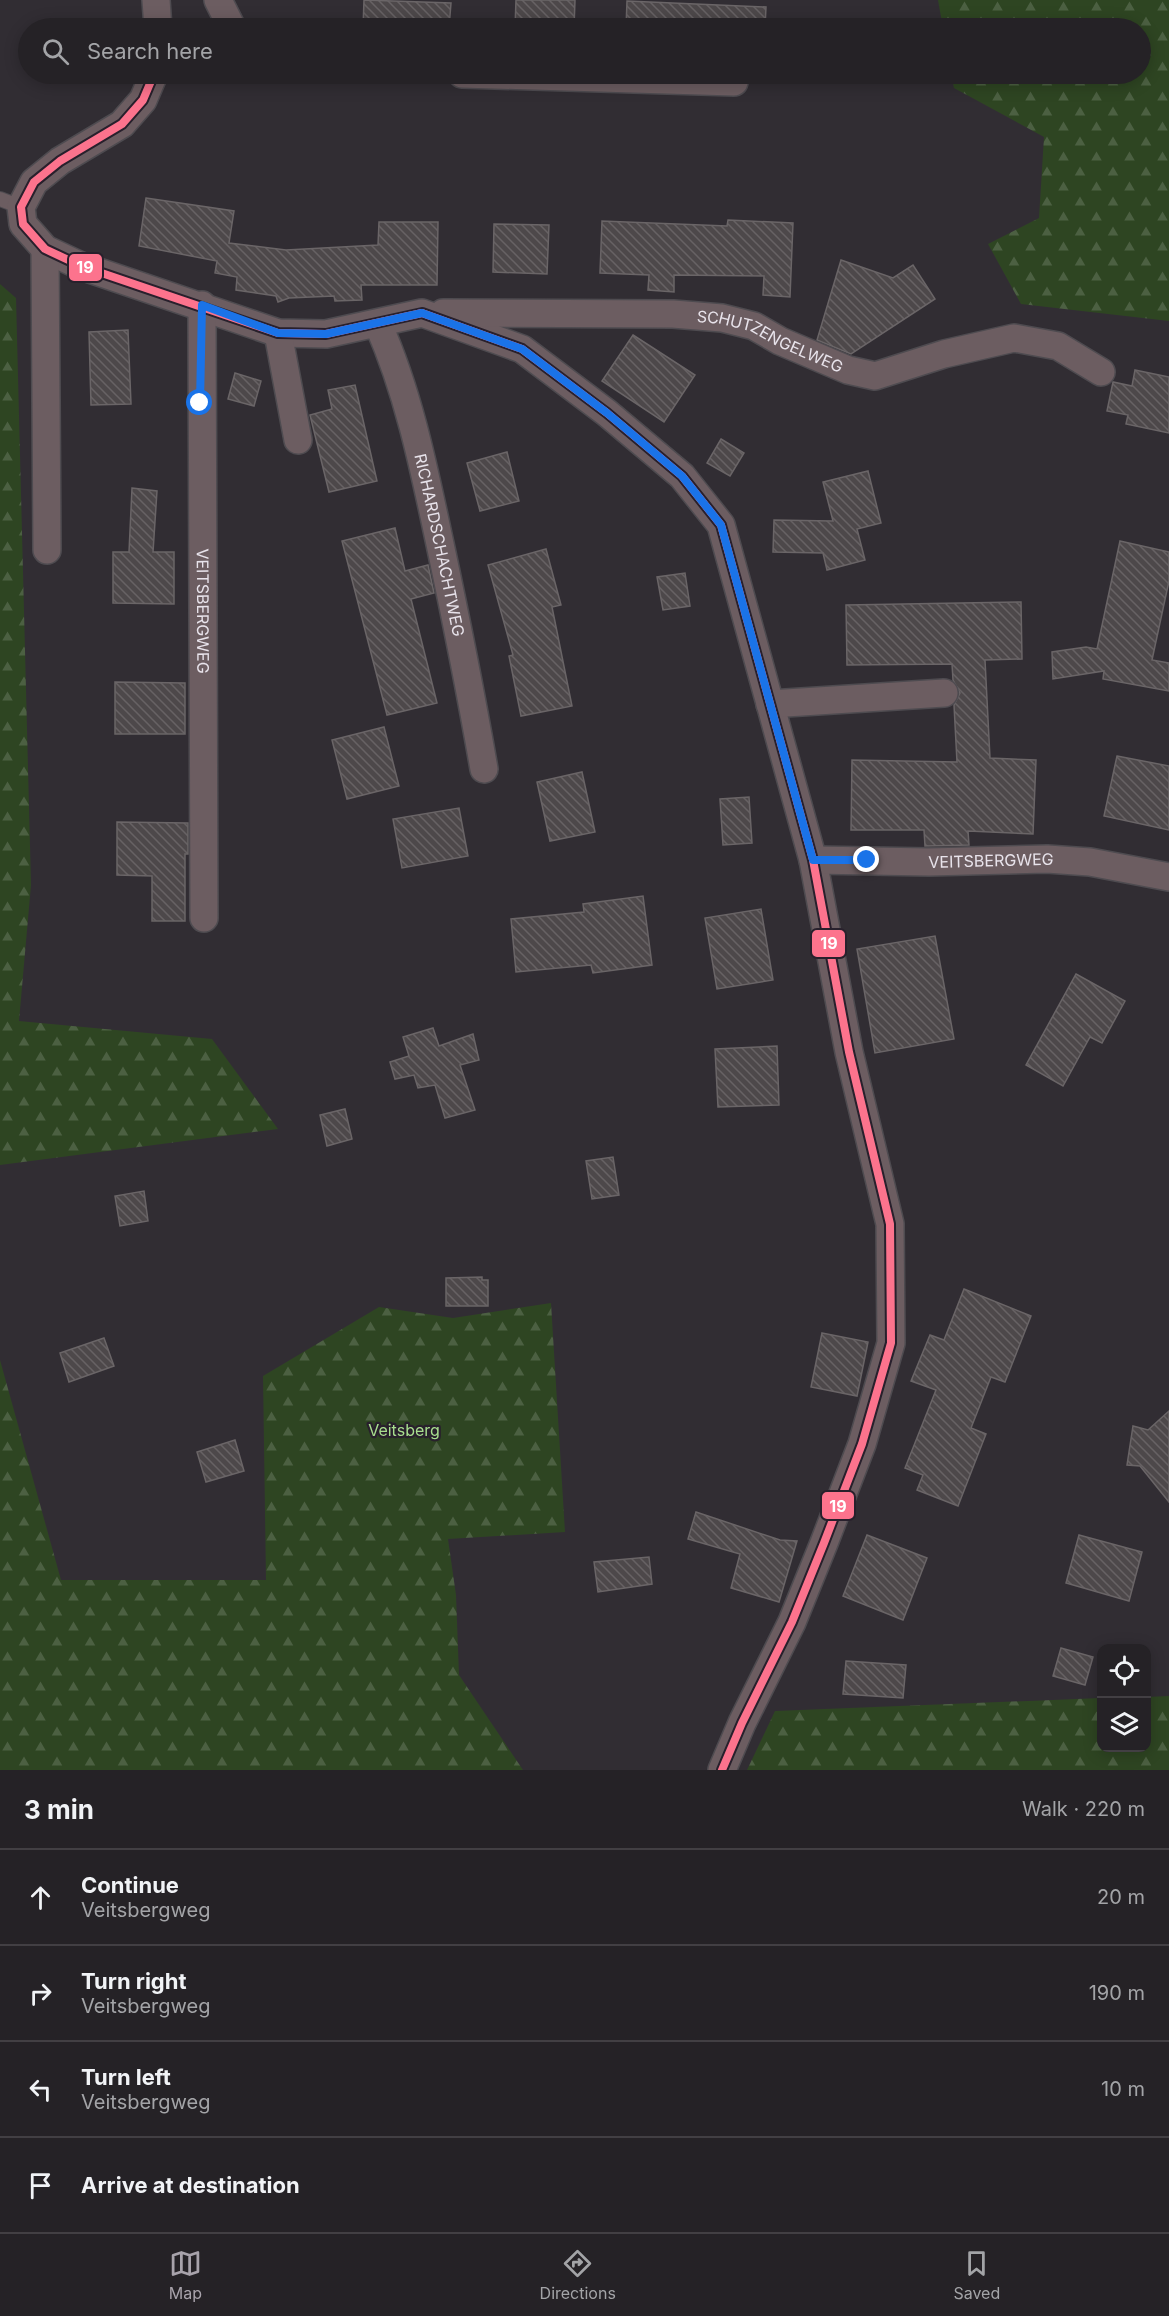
<!DOCTYPE html>
<html lang="en">
<head>
<meta charset="utf-8">
<style>
	:root { --surface:#252226; --page:#312f32; --text:#f1f3f6; --muted:#a3a4a7; --line:#423f43; --accent:#a8a3ab }
	body { margin:0; font-family:Inter,sans-serif; background:var(--page); color:var(--text) }
	.controls { position:absolute; right:18px; bottom:18px; display:grid; overflow:hidden; border-radius:12px; box-shadow:0 3px 15px #0003 }
	.controls button { width:54px; height:54px; display:grid; place-items:center; padding:0; border:0; border-bottom:2px solid var(--line); background:var(--surface); color:var(--text); font:30px sans-serif }
	.stop { position:absolute; width:18px; height:18px; margin:-14px; border:4px solid #1a73e8; border-radius:50%; background:#fff }
	.stop.end { background:#1a73e8; border-color:#fff; box-shadow:0 2px 6px #0008 }
	.list { margin:0; padding:0; list-style:none }
	h2 { display:flex; justify-content:space-between; align-items:center; height:78px; margin:0; padding:0 24px; font-size:26px }
	h2 small { font-size:20px; font-weight:400; color:var(--muted) }
	.list li { display:grid; grid-template-columns:39px 1fr auto; gap:18px; align-items:center; box-sizing:border-box; height:96px; padding:0 24px; border-top:2px solid var(--line) }
	.list b { display:block; font-size:22px; white-space:nowrap }
	.list p { margin:0; font-size:20px; white-space:nowrap; color:var(--muted) }
	.list em { font-size:20px; font-style:normal; color:var(--muted) }
	.icon { flex:none; width:33px; height:33px; fill:none; stroke:currentColor; stroke-width:2; stroke-linecap:round; stroke-linejoin:round }
	.map { position:relative; flex:none; width:1169px; height:1770px; overflow:hidden }
	.search { position:absolute; background:var(--surface); box-shadow:0 3px 15px #0003; left:18px; right:18px; top:18px; height:66px; display:flex; align-items:center; gap:15px; box-sizing:border-box; padding:0 21px; border-radius:33px; color:var(--muted); font-size:22px }
	.sheet { height:462px; background:var(--surface) }
	nav { display:flex; justify-content:space-around; align-items:center; box-sizing:border-box; height:84px; border-top:2px solid var(--line); background:var(--surface); font-size:16px; color:var(--muted) }
	nav a { display:grid; justify-items:center; gap:3px }
	nav .on { color:var(--accent) }
	.map>svg:first-child { display:block }
	.forest { fill:url(#forest-firs) }
	.building { fill:url(#building-back-hatch); stroke:#6a6567; stroke-width:1.5 }
	.lines { fill:none; stroke-linecap:round; stroke-linejoin:round }
	.lane-casing { stroke:#4e4b50; stroke-width:16 }
	.street-casing { stroke:#4e4b50; stroke-width:30 }
	.lane { stroke:#6c5d61; stroke-width:14 }
	.street { stroke:#6c5d61; stroke-width:27 }
	.bus-1-casing { stroke:#28202c; stroke-width:12 }
	.bus-1 { stroke:#fc738d; stroke-width:8 }
	.route { stroke:#1a73e8; stroke-width:8 }
	.labels { text-anchor:middle; stroke-width:4.5; stroke-linejoin:round; paint-order:stroke }
	.street-label { font-size:16px; fill:#e8e3eb; stroke:#28202c }
	.park-label { font-size:16px; fill:#a8de8e; stroke:#28202c }
	.line-badge { stroke:#28202c; stroke-width:2 }
	.badge-label { font-size:16px; text-anchor:middle; font-weight:bold; fill:#fff }
</style>
</head>
<body>
<div class="map">
<svg width="1169" height="1770" viewBox="0 0 1169 1770">
	<defs>
		<pattern id="forest-firs" width="22" height="20" patternUnits="userSpaceOnUse" patternTransform="scale(1.5)"><rect width="22" height="20" fill="#2e4522"/><path d="M5 1l3.5 6h-7zM16 11l3.5 6h-7z" fill="#4c6042"/></pattern>
		<pattern id="building-back-hatch" width="6" height="6" patternUnits="userSpaceOnUse" patternTransform="scale(1.5)"><rect width="6" height="6" fill="#4d484a"/><path d="M-1 5l2 2M0 0l6 6M5-1l2 2" fill="none" stroke="#676264"/></pattern>
	</defs>
	<rect width="100%" height="100%" fill="#312d33"/>
	<g class="forest">
		<polygon points="938,0 1169,0 1169,321 1021,304 988,244 1039,218 1044,137 954,88 951,74 1140,74 1140,28 943,28"/>
		<polygon points="0,284 16,298 31,885 19,1021 212,1039 278,1129 0,1165"/>
		<polygon points="551,1303 565,1532 448,1539 456,1595 459,1675 523,1770 0,1770 0,1360 61,1580 266,1580 263,1376 379,1307 453,1318"/>
		<polygon points="1169,1696 1169,1770 747,1770 775,1711 1101,1698 1102,1748 1146,1748 1147,1697"/>
	</g>
	<g class="building">
		<polygon points="364,0 451,3 449,28 363,28"/>
		<polygon points="516,0 575,0 574,28 515,28"/>
		<polygon points="627,1 766,7 765,28 626,28"/>
		<polygon points="146,198 234,211 229,243 286,250 378,245 379,222 438,222 437,285 361,285 362,300 335,301 334,296 289,298 278,302 276,296 236,290 237,277 215,273 217,261 139,246"/>
		<polygon points="728,220 793,223 790,297 763,295 764,276 674,275 674,292 648,290 649,275 600,273 602,221 727,226"/>
		<polygon points="494,224 549,225 547,274 493,272"/>
		<polygon points="841,260 893,278 913,265 935,299 851,354 817,340"/>
		<polygon points="128,330 131,404 91,405 89,332"/>
		<polygon points="633,335 695,375 664,422 602,381"/>
		<polygon points="1135,370 1169,377 1169,433 1126,424 1128,415 1107,411 1113,382 1132,386"/>
		<polygon points="235,373 261,381 254,406 228,399"/>
		<polygon points="355,385 377,481 329,492 310,415 332,409 328,390"/>
		<polygon points="721,439 744,453 730,476 707,463"/>
		<polygon points="507,452 519,501 480,511 467,463"/>
		<polygon points="868,471 881,523 857,529 865,560 827,570 823,553 773,552 774,520 833,521 823,482"/>
		<polygon points="132,488 157,491 153,552 174,552 174,604 113,603 113,552 129,552"/>
		<polygon points="395,528 405,571 428,565 434,593 411,599 437,703 387,715 342,541"/>
		<polygon points="1120,541 1169,552 1169,581 1152,660 1169,663 1169,691 1103,679 1104,671 1053,679 1052,652 1086,647 1097,649"/>
		<polygon points="546,549 561,605 552,607 572,706 521,716 509,656 513,655 488,565"/>
		<polygon points="685,573 690,606 663,610 657,577"/>
		<polygon points="1021,602 1022,659 985,660 990,758 1036,760 1033,834 968,831 969,845 925,846 924,830 851,830 852,760 957,762 954,705 960,693 953,680 952,664 847,665 846,605"/>
		<polygon points="115,682 185,683 185,734 115,734"/>
		<polygon points="384,727 399,786 347,799 332,740"/>
		<polygon points="1117,756 1169,766 1169,830 1104,816"/>
		<polygon points="582,772 595,832 550,841 537,782"/>
		<polygon points="749,797 752,843 723,845 720,799"/>
		<polygon points="459,808 468,856 402,868 393,819"/>
		<polygon points="117,822 188,823 188,854 185,854 185,921 152,921 152,876 117,875"/>
		<polygon points="643,896 652,965 593,973 591,965 516,972 511,919 584,912 583,904"/>
		<polygon points="761,909 773,980 717,989 705,918"/>
		<polygon points="935,936 954,1039 875,1053 857,949"/>
		<polygon points="1076,974 1125,1001 1102,1043 1090,1037 1063,1086 1026,1065"/>
		<polygon points="433,1028 439,1046 473,1034 479,1060 460,1065 475,1110 445,1118 435,1085 418,1088 414,1075 395,1079 390,1062 409,1056 403,1037"/>
		<polygon points="777,1046 779,1105 718,1107 715,1049"/>
		<polygon points="345,1109 352,1139 327,1146 320,1115"/>
		<polygon points="613,1157 619,1195 592,1199 586,1161"/>
		<polygon points="144,1191 148,1221 120,1226 115,1196"/>
		<polygon points="482,1277 482,1280 488,1280 488,1306 446,1306 446,1278"/>
		<polygon points="964,1289 1031,1316 1005,1382 991,1377 971,1428 986,1434 958,1506 917,1490 923,1475 905,1468 936,1390 911,1381 930,1335 944,1340"/>
		<polygon points="822,1333 868,1342 857,1396 811,1387"/>
		<polygon points="104,1338 114,1366 69,1382 60,1353"/>
		<polygon points="1169,1411 1169,1502 1140,1466 1127,1465 1133,1426 1148,1430"/>
		<polygon points="235,1440 244,1471 206,1482 197,1452"/>
		<polygon points="696,1512 780,1540 797,1541 779,1602 731,1588 740,1554 688,1539"/>
		<polygon points="867,1535 927,1558 903,1620 843,1596"/>
		<polygon points="1079,1535 1142,1552 1129,1601 1066,1583"/>
		<polygon points="649,1557 652,1584 598,1592 594,1562"/>
		<polygon points="1061,1648 1093,1657 1085,1685 1053,1676"/>
		<polygon points="846,1661 906,1665 903,1698 843,1694"/>
	</g>
	<g class="lines">
		<defs>
			<polyline id="lane" points="0,199 21,207"/>
			<g id="street">
				<polyline points="156,0 158,28"/>
				<polyline points="218,0 232,28"/>
				<polyline points="154,74 143,100 122,124 60,161 34,182 21,207 23,224 45,249 81,266 278,333 326,334 422,313 522,349 607,413 682,476 721,525 813,860 849,1052 890,1224 891,1343 862,1444 824,1543 792,1622 742,1723 722,1770"/>
				<polyline points="462,74 734,82"/>
				<polyline points="45,249 47,550"/>
				<path id="s1" d="M202 305 204 918"/>
				<path id="s2" d="M443 313 673 314 722 318 754 326 780 341 848 370 875 376 944 354 1014 338 1058 346 1101 372"/>
				<path id="s3" d="M378 324C409 394 424 469 440 544 456 619 471 694 484 769"/>
				<polyline points="278,333 298,440"/>
				<polyline points="770,704 944,693"/>
				<path id="s4" d="M813 860 929 862 1047 859 1090 862 1169 877"/>
			</g>
		</defs>
		<use href="#lane" class="lane-casing"/>
		<use href="#street" class="street-casing"/>
		<use href="#lane" class="lane"/>
		<use href="#street" class="street"/>
		<defs>
			<polyline id="bus-1" points="154,74 143,100 122,124 60,161 34,182 21,207 23,224 45,249 81,266 278,333 326,334 422,313 522,349 607,413 682,476 721,525 813,860 849,1052 890,1224 891,1343 862,1444 824,1543 792,1622 742,1723 722,1770"/>
		</defs>
		<use href="#bus-1" class="bus-1-casing"/>
		<use href="#bus-1" class="bus-1"/>
	</g>
	<g class="lines">
		<polyline class="route" points="200,403 202,305 278,333 326,334 422,313 522,349 607,413 682,476 721,525 813,860 867,860"/>
	</g>
	<g class="labels">
		<g class="street-label">
			<text dy="6" stroke="none"><textPath href="#s2" startOffset="332">SCHUTZENGELWEG</textPath></text>
			<text dy="6" stroke="none"><textPath href="#s3" startOffset="230">RICHARDSCHACHTWEG</textPath></text>
			<text dy="6" stroke="none"><textPath href="#s1" startOffset="306">VEITSBERGWEG</textPath></text>
			<text dy="6" stroke="none"><textPath href="#s4" startOffset="178">VEITSBERGWEG</textPath></text>
		</g>
		<g class="park-label">
			<text x="404" y="1436">Veitsberg</text>
		</g>
	</g>
	<g class="line-badge">
		<rect x="68" y="253" width="35" height="29" rx="6" fill="#fc738d"/>
		<rect x="811" y="929" width="35" height="29" rx="6" fill="#fc738d"/>
		<rect x="821" y="1491" width="34" height="29" rx="6" fill="#fc738d"/>
	</g>
	<g class="badge-label">
		<text x="85" y="273">19</text>
		<text x="829" y="949">19</text>
		<text x="838" y="1512">19</text>
	</g>
</svg>
<div class="controls">
<button><svg class="icon" aria-label="locate" viewBox="0 0 24 24"><circle cx="12" cy="12" r="6"/><path d="M12 2v4M12 18v4M2 12h4M18 12h4"/></svg></button>
<button><svg class="icon" aria-label="layers" viewBox="0 0 24 24"><path d="M12 4l9 5-9 5-9-5zM3 14l9 5 9-5"/></svg></button>
</div>
<div class="stop" style="left:200px;top:403px"></div>
<div class="stop end" style="left:867px;top:860px"></div>
<div class="search"><svg class="icon" aria-label="search" viewBox="0 0 24 24"><circle cx="10" cy="10" r="6"/><path d="M15 15l6 6"/></svg>Search here</div>
</div>
<section class="sheet">
<h2>3 min<small>Walk · 220 m</small></h2>
<ul class="list">
<li><svg class="icon" aria-label="ahead" viewBox="0 0 24 24"><path d="M12 20V5M6 11l6-6 6 6"/></svg><div><b>Continue</b><p>Veitsbergweg</p></div><em>20 m</em></li>
<li><svg class="icon" aria-label="right" viewBox="0 0 24 24"><path d="M7 20v-9h11M14 6l5 5-5 5"/></svg><div><b>Turn right</b><p>Veitsbergweg</p></div><em>190 m</em></li>
<li><svg class="icon" aria-label="left" viewBox="0 0 24 24"><path d="M17 20v-9H6M10 6l-5 5 5 5"/></svg><div><b>Turn left</b><p>Veitsbergweg</p></div><em>10 m</em></li>
<li><svg class="icon" aria-label="arrive" viewBox="0 0 24 24"><path d="M6 21V4h12l-3 4 3 4H6"/></svg><div><b>Arrive at destination</b></div></li>
</ul>
</section>
<nav>
<a class="on"><svg class="icon" aria-label="map" viewBox="0 0 24 24"><path d="M3 6l6-2 6 2 6-2v14l-6 2-6-2-6 2zM9 4v14M15 6v14"/></svg>Map</a>
<a><svg class="icon" aria-label="directions" viewBox="0 0 24 24"><path d="M12 3l9 9-9 9-9-9zM9 14v-3h6M13 9l2 2-2 2"/></svg>Directions</a>
<a><svg class="icon" aria-label="saved" viewBox="0 0 24 24"><path d="M7 4h10v16l-5-4-5 4z"/></svg>Saved</a>
</nav>
</body>
</html>
